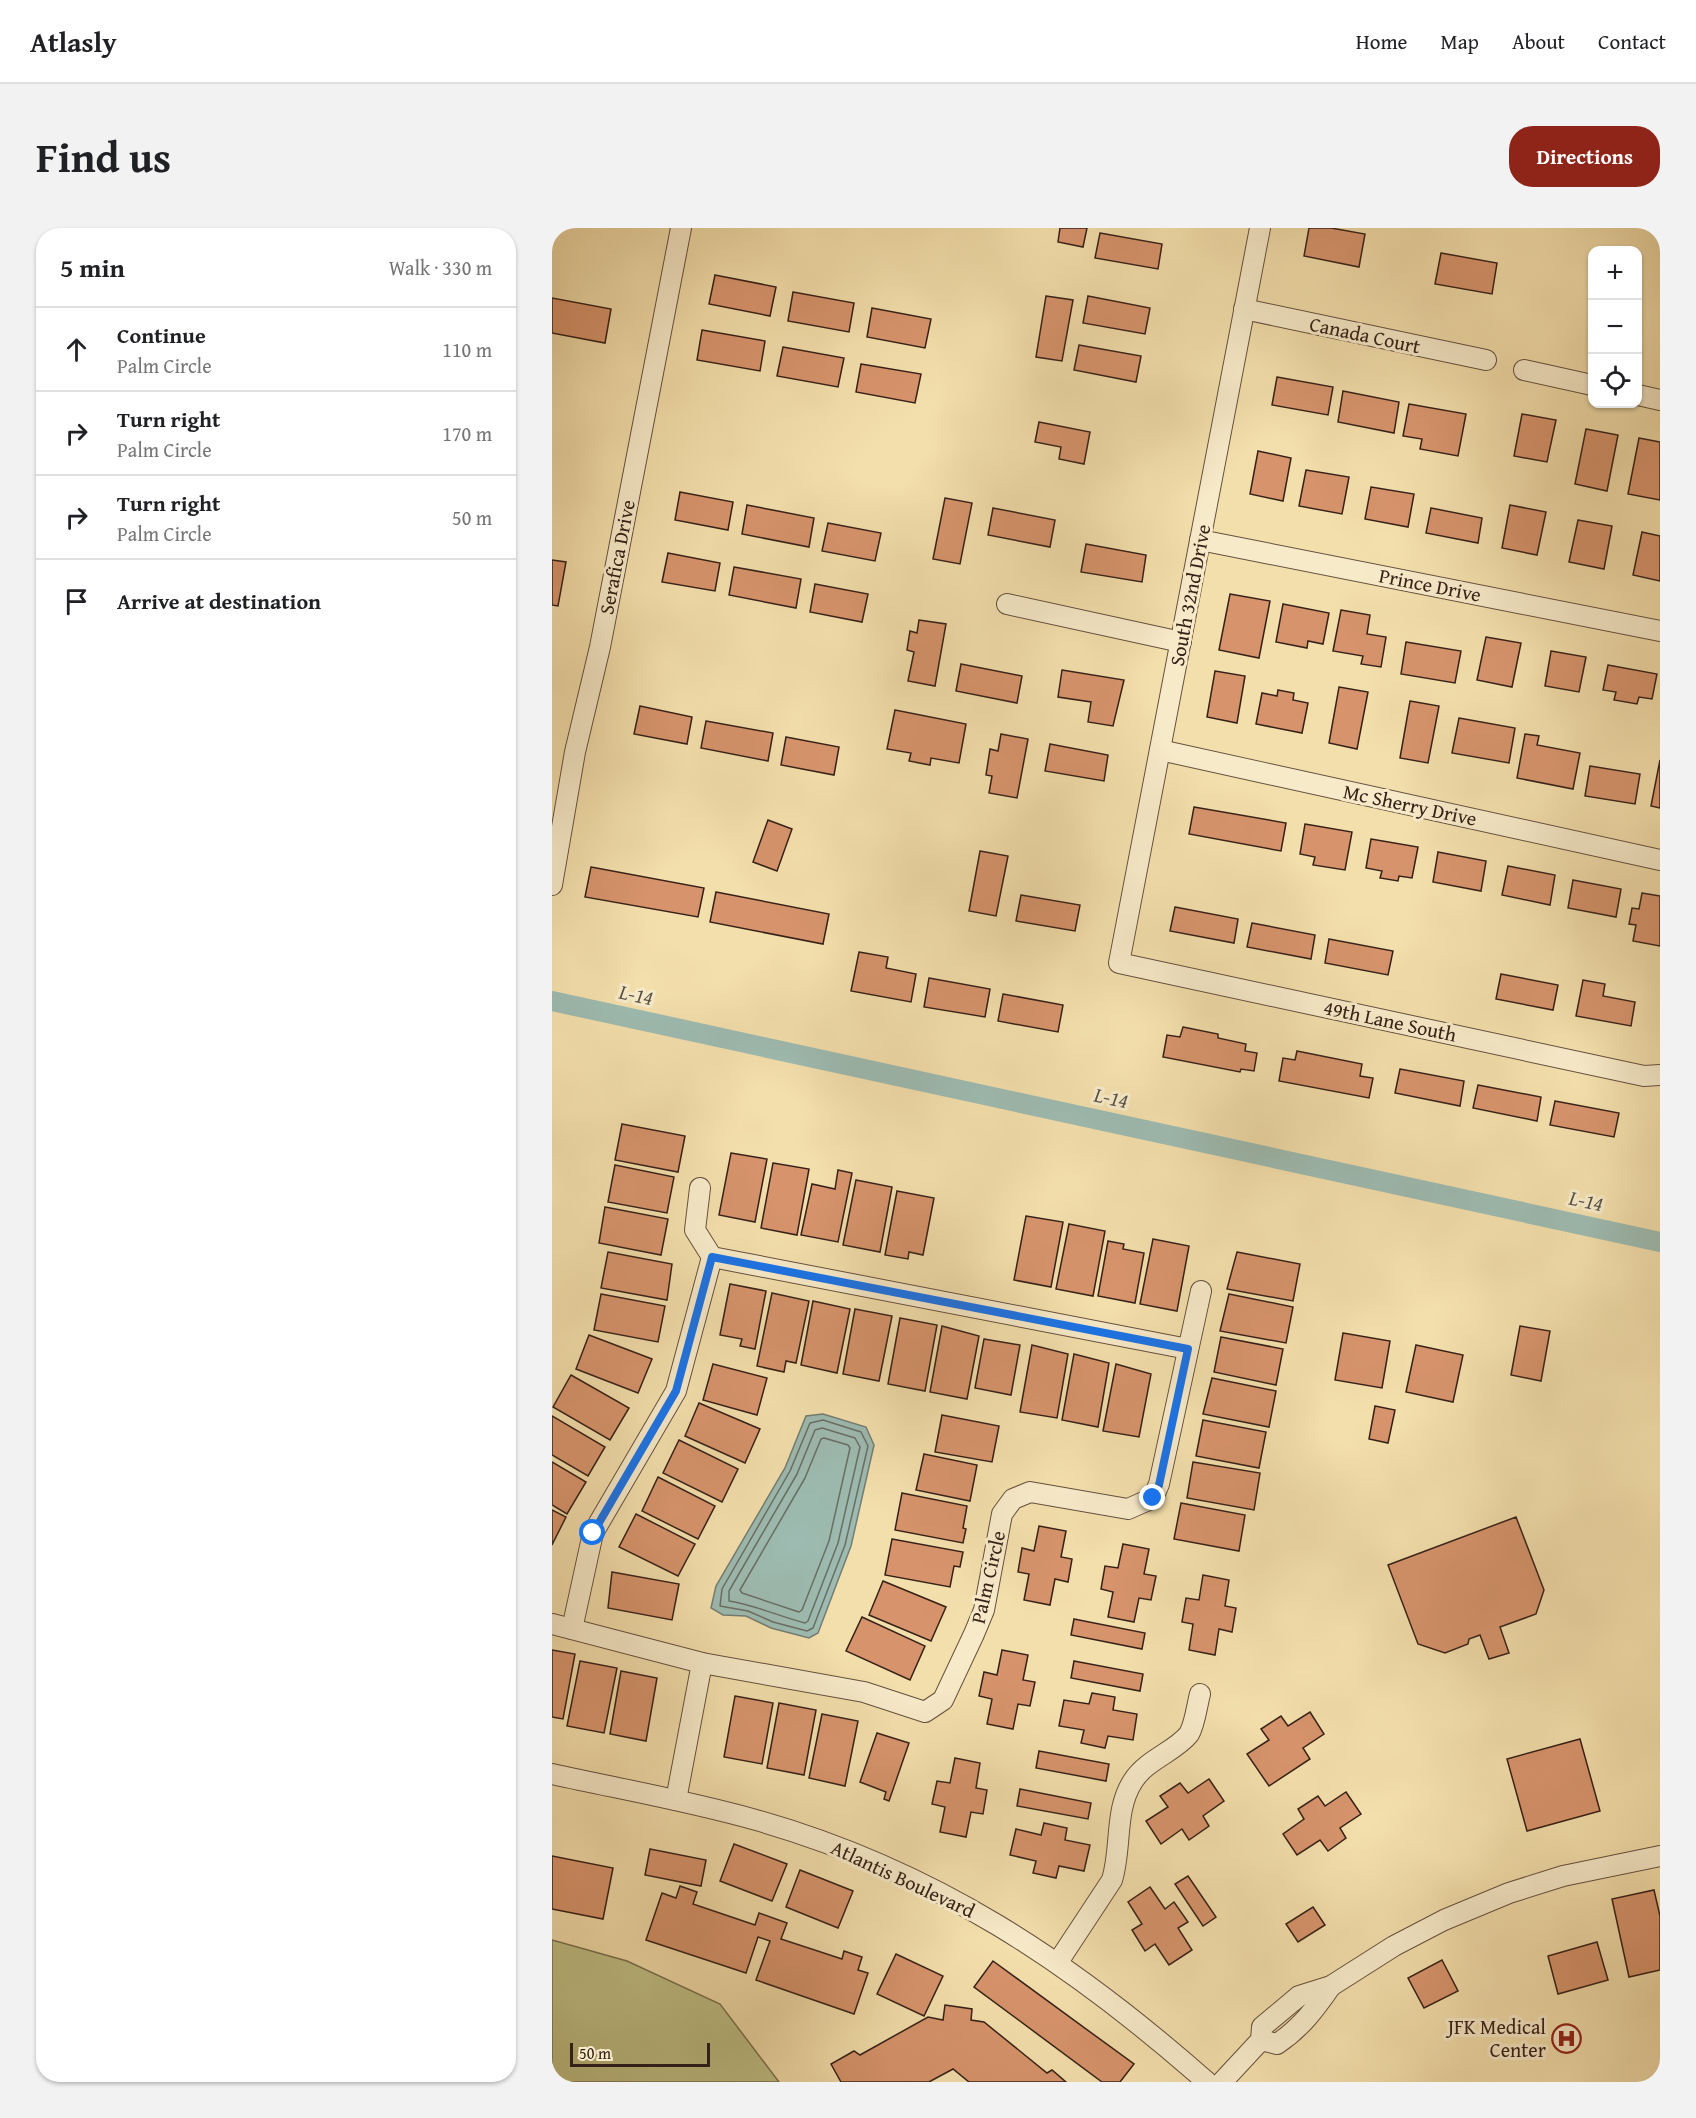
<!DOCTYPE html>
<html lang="en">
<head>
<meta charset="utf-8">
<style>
	:root { --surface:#fff; --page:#f2f2f2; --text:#202124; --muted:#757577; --line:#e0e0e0; --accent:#8f2418 }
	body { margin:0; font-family:"Gentium Book Plus",serif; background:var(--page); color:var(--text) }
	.controls { position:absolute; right:18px; top:18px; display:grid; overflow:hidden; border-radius:12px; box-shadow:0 2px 4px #0004 }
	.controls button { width:54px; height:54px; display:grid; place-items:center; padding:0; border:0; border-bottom:2px solid var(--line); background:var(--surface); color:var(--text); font:30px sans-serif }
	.scale { position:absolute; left:18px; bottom:15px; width:140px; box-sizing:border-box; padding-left:6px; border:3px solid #362118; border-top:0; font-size:16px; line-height:21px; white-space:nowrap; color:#362118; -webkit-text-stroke:4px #f7eac9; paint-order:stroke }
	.stop { position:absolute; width:18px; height:18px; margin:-14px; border:4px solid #1a73e8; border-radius:50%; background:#fff }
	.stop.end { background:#1a73e8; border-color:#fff; box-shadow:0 2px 6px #0008 }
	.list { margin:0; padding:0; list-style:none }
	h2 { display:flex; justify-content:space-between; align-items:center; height:78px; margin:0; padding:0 24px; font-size:26px }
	h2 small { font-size:20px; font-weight:400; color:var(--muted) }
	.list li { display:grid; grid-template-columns:39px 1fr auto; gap:18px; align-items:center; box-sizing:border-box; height:84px; padding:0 24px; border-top:2px solid var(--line) }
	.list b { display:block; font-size:22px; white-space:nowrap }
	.list p { margin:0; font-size:20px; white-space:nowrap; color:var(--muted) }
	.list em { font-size:20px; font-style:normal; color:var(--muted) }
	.icon { flex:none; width:33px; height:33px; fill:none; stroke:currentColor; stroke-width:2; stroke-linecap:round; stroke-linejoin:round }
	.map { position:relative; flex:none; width:1108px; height:1854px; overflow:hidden; border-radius:24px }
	header { display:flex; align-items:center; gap:36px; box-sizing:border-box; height:84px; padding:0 30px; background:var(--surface); border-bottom:2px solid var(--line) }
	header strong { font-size:28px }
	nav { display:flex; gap:33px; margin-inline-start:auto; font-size:21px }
	.intro { display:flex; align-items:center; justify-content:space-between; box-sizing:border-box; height:144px; padding:0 36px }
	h1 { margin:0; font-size:42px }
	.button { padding:15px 27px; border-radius:24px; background:var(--accent); color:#fff; font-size:21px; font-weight:700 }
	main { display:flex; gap:36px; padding:0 36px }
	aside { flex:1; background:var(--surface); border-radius:24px; box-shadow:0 2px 4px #0004 }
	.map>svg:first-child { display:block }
	.green { fill:#bfc086; stroke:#7a704f; stroke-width:1.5 }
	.water { fill:#9dbbb1; stroke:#747d74; stroke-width:1.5 }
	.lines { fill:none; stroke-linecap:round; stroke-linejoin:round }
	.shore { stroke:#6a6e64; stroke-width:1.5 }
	.canal { stroke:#9dbbb1; stroke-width:20 }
	.building { fill:#d7946c; stroke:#362118; stroke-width:1.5 }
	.minor-casing { stroke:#65503d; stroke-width:22 }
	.minor { stroke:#f7eac9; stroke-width:20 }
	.route { stroke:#1a73e8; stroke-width:8 }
	.labels { text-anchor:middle; stroke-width:6; stroke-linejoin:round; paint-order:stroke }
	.street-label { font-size:20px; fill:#362118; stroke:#f7eac9 }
	.poi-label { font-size:20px; fill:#362118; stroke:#f7eac9; text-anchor:end }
	.water-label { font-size:21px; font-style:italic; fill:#554f46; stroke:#f7eac9 }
</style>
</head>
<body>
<header>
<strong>Atlasly</strong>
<nav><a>Home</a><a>Map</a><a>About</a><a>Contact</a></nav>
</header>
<div class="intro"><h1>Find us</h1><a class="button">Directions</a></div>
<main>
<aside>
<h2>5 min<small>Walk · 330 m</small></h2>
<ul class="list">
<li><svg class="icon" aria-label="ahead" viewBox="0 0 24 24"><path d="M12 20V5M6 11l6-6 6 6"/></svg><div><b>Continue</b><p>Palm Circle</p></div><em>110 m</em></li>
<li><svg class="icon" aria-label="right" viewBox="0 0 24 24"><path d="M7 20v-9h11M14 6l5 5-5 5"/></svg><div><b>Turn right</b><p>Palm Circle</p></div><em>170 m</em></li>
<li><svg class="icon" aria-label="right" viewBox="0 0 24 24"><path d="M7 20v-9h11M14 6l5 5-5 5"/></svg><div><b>Turn right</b><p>Palm Circle</p></div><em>50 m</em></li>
<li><svg class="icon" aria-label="arrive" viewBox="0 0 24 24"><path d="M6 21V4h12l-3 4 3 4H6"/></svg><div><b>Arrive at destination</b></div></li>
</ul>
</aside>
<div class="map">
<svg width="1108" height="1854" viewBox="0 0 1108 1854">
	<rect width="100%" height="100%" fill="#f3dfac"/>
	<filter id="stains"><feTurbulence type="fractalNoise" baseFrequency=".00333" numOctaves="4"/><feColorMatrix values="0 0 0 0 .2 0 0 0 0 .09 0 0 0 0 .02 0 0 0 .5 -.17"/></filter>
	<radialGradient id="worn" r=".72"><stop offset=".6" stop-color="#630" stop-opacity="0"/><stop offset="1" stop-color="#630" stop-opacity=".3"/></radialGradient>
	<polygon class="green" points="0,1712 75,1733 168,1776 227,1854 0,1854"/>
	<polygon class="water" points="271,1186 314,1199 322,1217 299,1318 266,1405 257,1410 219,1400 194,1388 171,1387 159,1380 164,1358 233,1240 254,1188"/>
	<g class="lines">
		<g class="shore">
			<polygon points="271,1192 309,1204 316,1218 293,1317 261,1400 255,1403 221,1394 196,1383 168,1378 170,1361 238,1243 258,1195"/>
			<path d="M270 1200 303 1210 308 1219 286 1315 256 1393 253 1395C226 1388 203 1377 177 1373V1363L245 1246 263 1202Z"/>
			<polygon points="272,1210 296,1217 298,1220 277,1313 250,1382 247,1384 190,1365 188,1362 253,1250 269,1211"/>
		</g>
		<polyline class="canal" points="0,773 1108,1014"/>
	</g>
	<g class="building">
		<polygon points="508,0 535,0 531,19 506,14"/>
		<polygon points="757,0 779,0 813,6 807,39 752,28"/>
		<polygon points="548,5 610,16 606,41 543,30"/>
		<polygon points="889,25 945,35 940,66 883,56"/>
		<polygon points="163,47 224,59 218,88 157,76"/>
		<polygon points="241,64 302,75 297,104 236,93"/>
		<polygon points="494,68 521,72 510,133 484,129"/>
		<polygon points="536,68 598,80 593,106 531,95"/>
		<polygon points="0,70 59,81 53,115 0,105"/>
		<polygon points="320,80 379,91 373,120 315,109"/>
		<polygon points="150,102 213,113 208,143 145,132"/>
		<polygon points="527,117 589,128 584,154 522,142"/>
		<polygon points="231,119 292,130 286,159 225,148"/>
		<polygon points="309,136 369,146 363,175 304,164"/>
		<polygon points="725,149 781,159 776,187 720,177"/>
		<polygon points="791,163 847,174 842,205 786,194"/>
		<polygon points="857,176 914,186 906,228 868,221 870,211 851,208"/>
		<polygon points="970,186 1004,192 995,234 962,228"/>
		<polygon points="487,194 538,204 532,236 507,231 509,219 483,214"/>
		<polygon points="1034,201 1066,207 1055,263 1023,256"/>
		<polygon points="1087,210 1108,214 1108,272 1076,266"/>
		<polygon points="706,223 739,230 731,273 698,266"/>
		<polygon points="754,242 797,249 790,286 747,278"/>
		<polygon points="819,259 862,266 856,299 813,291"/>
		<polygon points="128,264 181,274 176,302 123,292"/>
		<polygon points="393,270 420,275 408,336 381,331"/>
		<polygon points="195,277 262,290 257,319 190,306"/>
		<polygon points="958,277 994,284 985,327 950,320"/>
		<polygon points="441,280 503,292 498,319 436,307"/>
		<polygon points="879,280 930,290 926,315 874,305"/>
		<polygon points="1026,292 1060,298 1052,341 1017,334"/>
		<polygon points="276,295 329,305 323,333 270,323"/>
		<polygon points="1090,304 1108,308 1108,353 1081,347"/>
		<polygon points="534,316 594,327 590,354 529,344"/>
		<polygon points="116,325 168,335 163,363 110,354"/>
		<polygon points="0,332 14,334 6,378 0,377"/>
		<polygon points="182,339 249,351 244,380 177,367"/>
		<polygon points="263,356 316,366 310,394 258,384"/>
		<polygon points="678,366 718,373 707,430 667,422"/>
		<polygon points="731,376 777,385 771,416 756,413 755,420 724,414"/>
		<polygon points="789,382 818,387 815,406 834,409 829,439 809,436 811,428 781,423"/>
		<polygon points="367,392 394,396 383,458 356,453 362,424 355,422 358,403 365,405"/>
		<polygon points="934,409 969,415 960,459 925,452"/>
		<polygon points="854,414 909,423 903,455 849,446"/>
		<polygon points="999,423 1034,429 1027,464 993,458"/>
		<polygon points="409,436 470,448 465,475 404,463"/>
		<polygon points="1056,437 1105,446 1100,471 1087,469 1085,476 1062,472 1064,464 1051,462"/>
		<polygon points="510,442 572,452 561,498 536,494 539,474 506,469"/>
		<polygon points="663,443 693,448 685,495 655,489"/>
		<polygon points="787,459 816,464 805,521 777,515"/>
		<polygon points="726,462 742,465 741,472 756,475 750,505 704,496 710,465 725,468"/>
		<polygon points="858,473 887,478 876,535 848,530"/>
		<polygon points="88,478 140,489 135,516 82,506"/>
		<polygon points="343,482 414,496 407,535 379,530 378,537 357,533 359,525 335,521"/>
		<polygon points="907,490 963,500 957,535 900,525"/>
		<polygon points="154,493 221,505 216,533 149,520"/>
		<polygon points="449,506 476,511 465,570 437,565 440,548 434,547 438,521 446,523"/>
		<polygon points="973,506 987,508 985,517 1028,525 1021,561 965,550"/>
		<polygon points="234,509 287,519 282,547 229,537"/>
		<polygon points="498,516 556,527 552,553 493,543"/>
		<polygon points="1108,532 1108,580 1099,578"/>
		<polygon points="1038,538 1088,546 1083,576 1033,568"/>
		<polygon points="642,579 734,595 729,623 637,606"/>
		<polygon points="216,592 240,601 225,643 201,634"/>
		<polygon points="753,596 800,604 793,642 761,637 763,629 748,626"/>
		<polygon points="819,611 866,619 860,650 847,648 846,653 828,650 830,643 814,640"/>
		<polygon points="428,623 456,628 444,688 417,683"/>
		<polygon points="886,624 934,633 929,663 881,654"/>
		<polygon points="956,638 1003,647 998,677 950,667"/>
		<polygon points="39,639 152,660 146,689 33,669"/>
		<polygon points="1021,652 1069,661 1064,689 1016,680"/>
		<polygon points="164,664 277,686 271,716 158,694"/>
		<polygon points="1090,665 1108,668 1108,718 1081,713 1084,697 1077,696 1080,680 1087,681"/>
		<polygon points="469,667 528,677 523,703 464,693"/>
		<polygon points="623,679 686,691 682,715 618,703"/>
		<polygon points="700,695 763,707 759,731 695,719"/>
		<polygon points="777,711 841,723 836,747 773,735"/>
		<polygon points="307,724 336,729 334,740 364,746 359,774 299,763"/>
		<polygon points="949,746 1006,757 1001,782 944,771"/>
		<polygon points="377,750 438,761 433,789 372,779"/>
		<polygon points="1031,752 1053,756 1051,768 1083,774 1079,798 1024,788"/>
		<polygon points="451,766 511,777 506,804 446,793"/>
		<polygon points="631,799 666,806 666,810 694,816 693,823 705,825 702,843 689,841 688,844 611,829 615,807 628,809"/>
		<polygon points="745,823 810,836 808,848 821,850 817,870 727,853 731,830 743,832"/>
		<polygon points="848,841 912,853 908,878 843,865"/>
		<polygon points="926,857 989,869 985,893 921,880"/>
		<polygon points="1003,873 1067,885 1062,909 998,897"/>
		<polygon points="70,896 133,908 126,944 63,932"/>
		<polygon points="179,925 215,931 203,994 167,987"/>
		<polygon points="221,935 257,941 245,1007 209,1000"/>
		<polygon points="63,937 122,949 115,985 56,974"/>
		<polygon points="286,942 300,945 286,1014 249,1007 260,956 283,961"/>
		<polygon points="304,952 340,959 328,1024 291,1017"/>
		<polygon points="345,963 382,970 371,1027 357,1024 356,1031 333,1027"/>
		<polygon points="53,979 116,991 109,1027 47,1015"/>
		<polygon points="474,988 511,994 499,1059 462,1052"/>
		<polygon points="517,996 553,1003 541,1068 504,1061"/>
		<polygon points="601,1011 637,1018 625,1083 588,1076"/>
		<polygon points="556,1013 572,1016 571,1021 592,1025 583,1075 546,1068"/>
		<polygon points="56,1024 120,1036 115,1072 49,1060"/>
		<polygon points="685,1024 748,1036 741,1073 675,1061"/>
		<polygon points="178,1056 214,1063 203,1121 188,1118 190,1111 168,1107"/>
		<polygon points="220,1065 257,1073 244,1135 234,1133 232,1144 205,1138"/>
		<polygon points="49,1066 113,1078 106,1114 42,1102"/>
		<polygon points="677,1066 741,1079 734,1115 668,1103"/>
		<polygon points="261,1073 298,1081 285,1145 249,1137"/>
		<polygon points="303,1081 340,1088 327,1153 291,1146"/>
		<polygon points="348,1090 385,1097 373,1163 336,1156"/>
		<polygon points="390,1098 427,1108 415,1171 378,1164"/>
		<polygon points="968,1098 998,1103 989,1153 959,1147"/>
		<polygon points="791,1105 838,1113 830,1160 783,1152"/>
		<polygon points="37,1107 100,1131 86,1165 24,1141"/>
		<polygon points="669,1109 731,1121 724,1157 662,1144"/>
		<polygon points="432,1111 468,1117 459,1167 423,1160"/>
		<polygon points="480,1117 516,1126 505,1190 468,1184"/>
		<polygon points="864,1117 911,1127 901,1174 854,1164"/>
		<polygon points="522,1126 557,1135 546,1199 510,1192"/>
		<polygon points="161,1136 215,1150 205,1187 151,1172"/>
		<polygon points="564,1136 599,1146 587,1209 551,1203"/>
		<polygon points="19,1147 77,1180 58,1212 1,1179"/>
		<polygon points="660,1150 724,1163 717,1199 651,1186"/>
		<polygon points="147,1175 208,1201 193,1235 133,1208"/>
		<polygon points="823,1178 843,1182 836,1215 817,1211"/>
		<polygon points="390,1187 447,1198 440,1234 383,1224"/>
		<polygon points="0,1188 53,1219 36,1248 0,1227"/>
		<polygon points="651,1192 714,1204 707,1240 644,1228"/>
		<polygon points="127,1212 186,1241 170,1274 111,1245"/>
		<polygon points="372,1226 425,1237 418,1273 364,1262"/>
		<polygon points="0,1234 34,1254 15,1286 0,1277"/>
		<polygon points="641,1234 708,1245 702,1282 635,1270"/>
		<polygon points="106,1249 163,1278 146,1311 90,1283"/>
		<polygon points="350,1265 415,1278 411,1300 414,1301 411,1315 343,1302"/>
		<polygon points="629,1275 693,1287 687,1323 622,1311"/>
		<polygon points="0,1282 14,1289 0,1317"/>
		<polygon points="84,1286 143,1316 126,1348 67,1319"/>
		<polygon points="964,1289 992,1362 984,1386 948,1399 957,1425 937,1431 928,1407 917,1411 916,1416 893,1425 866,1416 836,1337"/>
		<polygon points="487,1298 514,1303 509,1329 520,1331 516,1354 503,1351 498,1377 472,1372 477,1346 466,1344 470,1320 482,1323"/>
		<polygon points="340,1311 411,1324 408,1339 402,1338 398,1359 333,1347"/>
		<polygon points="571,1316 597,1321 592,1346 604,1348 599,1372 587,1370 582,1394 556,1389 561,1364 549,1361 553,1338 566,1340"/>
		<polygon points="60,1344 127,1356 120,1392 56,1380"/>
		<polygon points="651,1347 677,1352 673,1378 684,1380 680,1404 667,1401 663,1427 637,1422 641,1396 630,1394 634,1370 647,1372"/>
		<polygon points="331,1353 394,1379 379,1413 317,1387"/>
		<polygon points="310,1389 373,1418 358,1452 294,1423"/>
		<polygon points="522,1391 593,1405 590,1421 519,1407"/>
		<polygon points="0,1422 23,1426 11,1491 0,1489"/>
		<polygon points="450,1422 476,1427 471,1452 483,1454 478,1478 466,1476 461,1501 435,1496 440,1471 427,1468 432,1444 445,1447"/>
		<polygon points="28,1433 65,1440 52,1505 15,1498"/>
		<polygon points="522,1433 591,1446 588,1463 519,1450"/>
		<polygon points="69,1443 105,1450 94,1513 58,1506"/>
		<polygon points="540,1465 563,1469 561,1482 585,1486 581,1512 556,1508 553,1520 529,1515 532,1502 507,1498 512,1472 537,1476"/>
		<polygon points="183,1468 221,1475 210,1536 172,1529"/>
		<polygon points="227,1475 264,1482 252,1547 215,1540"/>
		<polygon points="758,1484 772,1506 751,1520 758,1531 717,1558 695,1526 717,1512 709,1501 729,1488 736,1498"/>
		<polygon points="270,1486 306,1493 293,1558 257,1550"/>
		<polygon points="325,1505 357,1515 337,1573 332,1571 334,1564 308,1554"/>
		<polygon points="1028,1511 1048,1583 975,1603 955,1531"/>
		<polygon points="487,1523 557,1536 554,1553 484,1540"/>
		<polygon points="403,1530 428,1535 424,1560 435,1562 431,1586 419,1584 414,1609 388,1604 393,1579 380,1576 385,1553 398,1555"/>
		<polygon points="657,1551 672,1573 651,1588 657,1598 637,1612 630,1601 609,1616 594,1593 616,1579 608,1568 628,1555 636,1565"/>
		<polygon points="468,1561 539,1575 536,1591 465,1578"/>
		<polygon points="794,1564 809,1586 788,1600 794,1610 776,1623 768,1612 745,1627 731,1606 752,1591 746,1581 766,1568 773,1578"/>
		<polygon points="492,1595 515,1600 513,1612 538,1617 532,1643 507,1638 504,1650 481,1645 484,1633 458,1627 464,1601 489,1607"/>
		<polygon points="182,1616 235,1636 220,1673 168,1653"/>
		<polygon points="98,1621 154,1632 149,1658 93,1647"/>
		<polygon points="0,1628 61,1640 51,1691 0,1681"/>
		<polygon points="248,1642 301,1663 286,1700 234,1679"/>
		<polygon points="636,1648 664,1689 651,1698 623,1656"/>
		<polygon points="128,1658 145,1664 141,1676 203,1697 207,1685 235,1695 229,1711 290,1731 292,1723 310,1729 306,1742 316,1745 302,1786 204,1752 218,1713 206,1709 194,1745 94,1712 110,1665 124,1670"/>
		<polygon points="598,1659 613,1681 622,1674 636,1694 626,1700 640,1722 617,1737 603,1716 593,1723 580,1702 590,1696 576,1674"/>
		<polygon points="1102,1662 1108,1688 1108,1742 1077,1749 1060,1671"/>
		<polygon points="761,1679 773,1697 746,1714 734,1696"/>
		<polygon points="1045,1714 1056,1752 1006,1766 996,1728"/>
		<polygon points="344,1726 391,1748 372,1788 325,1766"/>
		<polygon points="890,1732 906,1763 872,1780 856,1750"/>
		<polygon points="441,1733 582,1836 568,1854 550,1854 422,1759"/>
		<polygon points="393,1777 420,1781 419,1792 432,1794 495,1845 500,1842 514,1854 417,1854 401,1841 377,1854 289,1854 279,1836 302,1823 308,1827 376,1789 391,1792"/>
	</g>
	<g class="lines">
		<defs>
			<g id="minor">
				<polyline points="708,0 567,735 1092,848 1108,847"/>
				<polyline points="692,81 934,132"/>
				<polyline points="972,142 1040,157"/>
				<polyline points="1086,167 1108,172"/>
				<polyline points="648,312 1108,403"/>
				<polyline points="455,376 629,414"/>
				<polyline points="608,522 1108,632"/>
				<polyline points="0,657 23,524 48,419 129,0"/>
				<polyline points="148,960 143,1002 160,1029 636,1121"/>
				<polyline points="0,1396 150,1435 312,1464 373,1484 391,1472 422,1406 432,1382 450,1286 461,1271 478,1264 576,1281 601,1270 607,1256 649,1063"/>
				<polyline points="20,1401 41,1305 124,1163 160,1029"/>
				<path d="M0 1546C68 1561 137 1573 204 1592 381 1642 519 1734 655 1854"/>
				<polyline points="124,1572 150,1435"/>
				<path d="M506 1734 560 1652C570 1620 562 1582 581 1553 594 1532 624 1523 637 1506 643 1496 645 1477 648 1466"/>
				<path d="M709 1812 725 1816C749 1800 763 1781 779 1758"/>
				<polyline points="670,1854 709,1812 710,1799 747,1768 779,1758 842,1718 892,1692 957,1665 1011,1648 1108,1628"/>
			</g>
		</defs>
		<use href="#minor" class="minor-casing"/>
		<use href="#minor" class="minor"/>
	</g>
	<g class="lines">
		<polyline class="route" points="41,1305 124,1163 160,1029 636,1121 607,1257 601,1270"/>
	</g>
	<defs>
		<symbol id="hospital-ring" viewBox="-11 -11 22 22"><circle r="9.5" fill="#f7eac9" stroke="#8f2418" stroke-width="1.5"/><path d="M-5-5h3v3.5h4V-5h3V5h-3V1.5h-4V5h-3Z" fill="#8f2418"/></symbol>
	</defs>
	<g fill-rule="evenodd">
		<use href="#hospital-ring" x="998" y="1794" width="33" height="33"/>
	</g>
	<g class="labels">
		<g class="street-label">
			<text transform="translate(813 107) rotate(12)" y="7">Canada Court</text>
			<text transform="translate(65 329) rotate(-79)" y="7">Serafica Drive</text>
			<text transform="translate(878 357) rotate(11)" y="7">Prince Drive</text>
			<text transform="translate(638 367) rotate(-79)" y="7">South 32nd Drive</text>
			<text transform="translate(858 577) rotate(12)" y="7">Mc Sherry Drive</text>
			<text transform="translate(838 793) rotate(12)" y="7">49th Lane South</text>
			<text transform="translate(436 1349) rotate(-77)" y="7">Palm Circle</text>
			<text transform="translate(351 1651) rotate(25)" y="7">Atlantis Boulevard</text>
		</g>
		<g class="poi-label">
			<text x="994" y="1806">JFK Medical<tspan x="994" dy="23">Center</tspan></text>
		</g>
		<g class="water-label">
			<text transform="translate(84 767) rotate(12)" y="7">L-14</text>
			<text transform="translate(559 870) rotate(12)" y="7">L-14</text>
			<text transform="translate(1034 973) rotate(12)" y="7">L-14</text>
		</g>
	</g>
	<rect width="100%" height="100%" filter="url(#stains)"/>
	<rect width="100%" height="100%" fill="url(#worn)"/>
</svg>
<div class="controls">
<button>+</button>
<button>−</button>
<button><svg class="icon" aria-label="locate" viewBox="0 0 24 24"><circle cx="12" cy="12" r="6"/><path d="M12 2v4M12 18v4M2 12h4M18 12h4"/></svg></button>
</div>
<div class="scale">50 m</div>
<div class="stop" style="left:41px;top:1305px"></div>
<div class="stop end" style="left:601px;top:1270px"></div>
</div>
</main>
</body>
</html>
